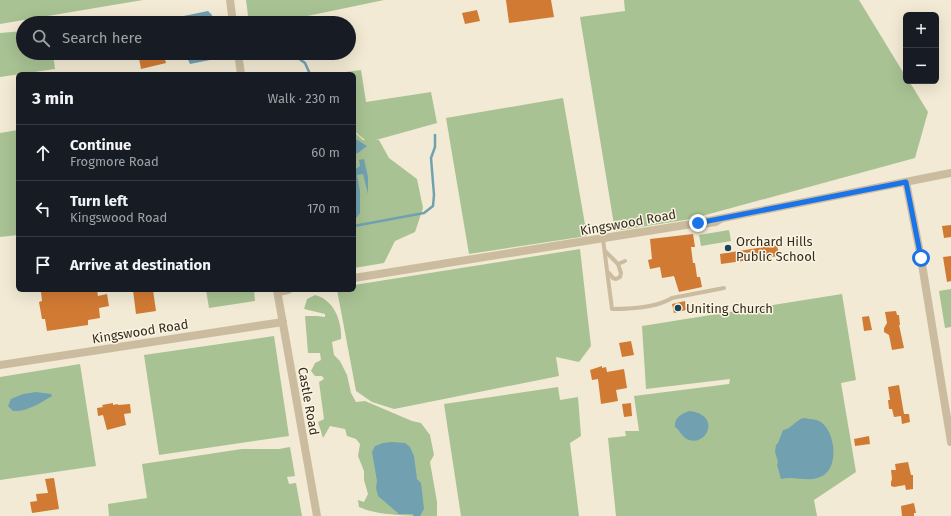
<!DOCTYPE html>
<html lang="en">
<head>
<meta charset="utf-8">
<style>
	:root { --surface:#171b24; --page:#242831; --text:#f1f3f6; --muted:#9ea1a6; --line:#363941 }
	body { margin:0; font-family:"Fira Sans",sans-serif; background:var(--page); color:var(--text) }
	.controls { position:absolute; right:12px; top:12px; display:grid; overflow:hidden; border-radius:6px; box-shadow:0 4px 16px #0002 }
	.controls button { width:36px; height:36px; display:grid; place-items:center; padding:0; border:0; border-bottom:1px solid var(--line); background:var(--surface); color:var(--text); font:20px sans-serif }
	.stop { position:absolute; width:12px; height:12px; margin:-9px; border:3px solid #1a73e8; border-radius:50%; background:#fff }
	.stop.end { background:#1a73e8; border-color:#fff; box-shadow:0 1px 4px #0008 }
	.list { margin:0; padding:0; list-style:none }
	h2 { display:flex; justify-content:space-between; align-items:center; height:52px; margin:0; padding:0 16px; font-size:17px }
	h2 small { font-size:13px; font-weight:400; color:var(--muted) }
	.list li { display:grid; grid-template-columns:26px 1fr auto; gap:12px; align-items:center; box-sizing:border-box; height:56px; padding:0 16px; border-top:1px solid var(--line) }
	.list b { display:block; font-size:15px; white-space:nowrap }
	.list p { margin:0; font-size:13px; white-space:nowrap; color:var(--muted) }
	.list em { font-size:13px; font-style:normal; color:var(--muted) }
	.icon { flex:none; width:22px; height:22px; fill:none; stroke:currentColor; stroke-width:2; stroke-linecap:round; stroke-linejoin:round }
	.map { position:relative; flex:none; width:951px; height:516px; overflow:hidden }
	.search { position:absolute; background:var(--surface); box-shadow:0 4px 16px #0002; left:16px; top:16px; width:340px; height:44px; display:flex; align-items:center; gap:10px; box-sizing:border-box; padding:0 14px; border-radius:22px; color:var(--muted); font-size:15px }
	.panel { position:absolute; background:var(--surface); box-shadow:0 4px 16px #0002; left:16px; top:72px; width:340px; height:220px; border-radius:6px }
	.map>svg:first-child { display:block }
	.green { fill:#a8c293 }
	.water { fill:#71a1b1 }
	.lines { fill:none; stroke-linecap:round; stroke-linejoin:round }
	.stream { stroke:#71a1b1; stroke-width:2.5 }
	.building { fill:#d17a33 }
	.lane { stroke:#cbbc9f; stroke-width:4 }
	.street { stroke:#cbbc9f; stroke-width:8 }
	.route { stroke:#1a73e8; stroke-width:5 }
	.poi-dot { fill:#164658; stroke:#faf4e0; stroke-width:1.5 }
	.labels { text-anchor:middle; stroke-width:3; stroke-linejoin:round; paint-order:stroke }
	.street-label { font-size:13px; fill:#342c23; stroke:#faf4e0 }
	.poi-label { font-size:13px; fill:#342c23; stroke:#faf4e0; text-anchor:start }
</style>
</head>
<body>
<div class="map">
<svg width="951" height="516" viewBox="0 0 951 516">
	<rect width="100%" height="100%" fill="#f2ead4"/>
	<g class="green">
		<polygon points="0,0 143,0 0,24"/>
		<polygon points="246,0 384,0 274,23 249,23"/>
		<polygon points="624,0 859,0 906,77 906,81 909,81 928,112 915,158 691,219 615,231 580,17 625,11"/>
		<polygon points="23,31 23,53 53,53 55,69 0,77 0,33"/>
		<polygon points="361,70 366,102 431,92 437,123 376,140 379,140 389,158 417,179 423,208 415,232 395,241 384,263 354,268 354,132 363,140 365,140 355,132 354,130 354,74 339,74 338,73"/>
		<polygon points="563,98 587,236 469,254 446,118"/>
		<polygon points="18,130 18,235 0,237 0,133"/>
		<polygon points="729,230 731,241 701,246 699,235"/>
		<polygon points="580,249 591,346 579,362 556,357 559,376 394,409 372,402 356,391 337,290 354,290 354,285"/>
		<polygon points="951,289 951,327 945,328 939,291"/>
		<polygon points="206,290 254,290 255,301 209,308"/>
		<polygon points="842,294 856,380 841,383 856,472 814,500 817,516 616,516 608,438 626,436 625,431 639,431 634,396 729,384 730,379 646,389 642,326"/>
		<path d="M315 295C318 296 322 297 324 299 337 307 342 326 341 339L332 342 334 355 340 361 347 375 351 393 356 402 365 401 412 421 421 423 430 435 434 455 430 462 437 502V516C413 516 379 516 359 507L358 500 364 502 368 494 364 480V471L358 456 360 444 356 439 347 436 345 429 330 426 323 438 318 422 324 419 319 382 324 379 322 376H315L311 371 315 363 321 360 320 353H308L305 316H317L325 317V314L304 309 307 299Z"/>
		<polygon points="274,336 289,436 159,455 144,355"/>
		<polygon points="80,364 96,466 0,480 0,377"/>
		<polygon points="558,387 560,400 578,397 581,436 570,443 579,516 461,516 444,404"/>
		<polygon points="290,447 295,476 287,477 289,484 296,483 302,516 109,516 108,504 147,498 142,464 242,449 279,449"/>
	</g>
	<g class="water">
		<polygon points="208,11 212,15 213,23 171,23 169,19"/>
		<polygon points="185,53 218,53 215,59 190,64"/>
		<polygon points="354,138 367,146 358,153 354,154"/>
		<polygon points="364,159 368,177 368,194 363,174 357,175 360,191 360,213 354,221 354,166 356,169 360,166 359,160"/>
		<path d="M36 392 51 394 52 396C40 403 27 412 13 411L8 406 11 399 23 394Z"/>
		<path d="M689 411C721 414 708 446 689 440 682 438 680 430 675 427 674 418 681 414 689 411Z"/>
		<path d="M803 418C810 419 816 419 821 422 835 432 839 465 824 475 810 484 796 475 781 479L777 465 778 462 775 452 776 445 778 443 783 430C791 429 795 421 803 418Z"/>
		<polygon points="392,442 405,443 410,447 414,456 417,479 421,483 424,509 420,516 414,516 412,514 399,514 378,496 376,488 377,481 372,452 375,446 383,443"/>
	</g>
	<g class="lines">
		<g class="stream">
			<polyline points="291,53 305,63 310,74"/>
			<polyline points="354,226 424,213 433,206 434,195 431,158 435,147 435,135"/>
		</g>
	</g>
	<g class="building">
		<polygon points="506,0 551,0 554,17 509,23"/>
		<polygon points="477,10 480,21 465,24 462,13"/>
		<polygon points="138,53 163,53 166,63 141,69"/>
		<polygon points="951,225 951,237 944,238 942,226"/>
		<polygon points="693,234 695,247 691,247 693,263 695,263 697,277 700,277 702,287 679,292 674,276 662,278 660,267 650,269 648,260 652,259 650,239"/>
		<polygon points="777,245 779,256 721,264 720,254"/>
		<polygon points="951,256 951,281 947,282 943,257"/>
		<polygon points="52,290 97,290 98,296 107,294 109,306 99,308 100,318 88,320 88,325 47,331 45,319 42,319 39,302 42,301 41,292"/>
		<polygon points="133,290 153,290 156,311 136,314"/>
		<polygon points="685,301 686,310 674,313 672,304"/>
		<polygon points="896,311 897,315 899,315 900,325 899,325 904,348 892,350 889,335 884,332 884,328 887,323 885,312"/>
		<polygon points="869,316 872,330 864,331 862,317"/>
		<polygon points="631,341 634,355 622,357 619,343"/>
		<polygon points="602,366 602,368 606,367 607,372 624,369 627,388 616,390 618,401 601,404 598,379 592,380 590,370"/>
		<polygon points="899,385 904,414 909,414 910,422 902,424 901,416 894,417 892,409 889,409 888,400 890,400 888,387"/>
		<polygon points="113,403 113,405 118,404 118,405 130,404 131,413 124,414 126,425 107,430 103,415 98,416 97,408 103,407 102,405"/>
		<polygon points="631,403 632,416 624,417 622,404"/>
		<polygon points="869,436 870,444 855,446 854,439"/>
		<polygon points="908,462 911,475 913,475 913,489 906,490 905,485 894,487 891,486 891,482 892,479 891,470 896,470 895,464"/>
		<polygon points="54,478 59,509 32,513 30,502 37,501 36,494 48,493 45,479"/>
		<polygon points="914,503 916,513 914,513 914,516 902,516 901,506"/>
	</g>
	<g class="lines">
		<g class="lane">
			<polyline points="701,226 716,224 721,221"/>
			<path d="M603 239 612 309C630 309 656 308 672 298L724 288"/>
			<polyline points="606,252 618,264 621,273 620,277 616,279 613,278 609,273"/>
			<polyline points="618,264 625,261"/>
		</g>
		<g class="street">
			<polyline points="230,0 233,23"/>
			<polyline points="238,53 241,74"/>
			<polyline points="906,182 921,258 951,442"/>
			<polyline points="354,278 698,223 951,173"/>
			<polyline points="277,290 317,516"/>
			<polyline points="278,292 288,290"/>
			<polyline points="0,365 283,322"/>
		</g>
	</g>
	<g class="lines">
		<polyline class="route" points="698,223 906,182 921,258"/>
	</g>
	<g class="poi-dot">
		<circle cx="728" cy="248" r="4"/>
		<circle cx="678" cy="308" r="4"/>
	</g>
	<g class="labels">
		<g class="street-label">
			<text transform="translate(628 222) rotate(-10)" y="5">Kingswood Road</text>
			<text transform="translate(140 331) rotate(-9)" y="5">Kingswood Road</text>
			<text transform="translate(309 401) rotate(80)" y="5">Castle Road</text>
		</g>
		<g class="poi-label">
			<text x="736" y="246">Orchard Hills<tspan x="736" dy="15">Public School</tspan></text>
			<text x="686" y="313">Uniting Church</text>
		</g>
	</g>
</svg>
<div class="controls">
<button>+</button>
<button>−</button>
</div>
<div class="stop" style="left:921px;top:258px"></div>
<div class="stop end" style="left:698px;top:223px"></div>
<div class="search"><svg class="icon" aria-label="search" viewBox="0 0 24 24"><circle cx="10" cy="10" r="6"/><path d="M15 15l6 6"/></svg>Search here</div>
<section class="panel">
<h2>3 min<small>Walk · 230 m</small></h2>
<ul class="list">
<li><svg class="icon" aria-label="ahead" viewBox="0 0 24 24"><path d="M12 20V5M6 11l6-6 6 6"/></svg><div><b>Continue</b><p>Frogmore Road</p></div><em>60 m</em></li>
<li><svg class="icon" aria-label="left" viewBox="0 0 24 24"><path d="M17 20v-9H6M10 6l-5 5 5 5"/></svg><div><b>Turn left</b><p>Kingswood Road</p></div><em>170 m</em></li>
<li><svg class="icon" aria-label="arrive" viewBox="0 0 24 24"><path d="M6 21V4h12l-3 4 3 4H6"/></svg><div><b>Arrive at destination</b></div></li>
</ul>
</section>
</div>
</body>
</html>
